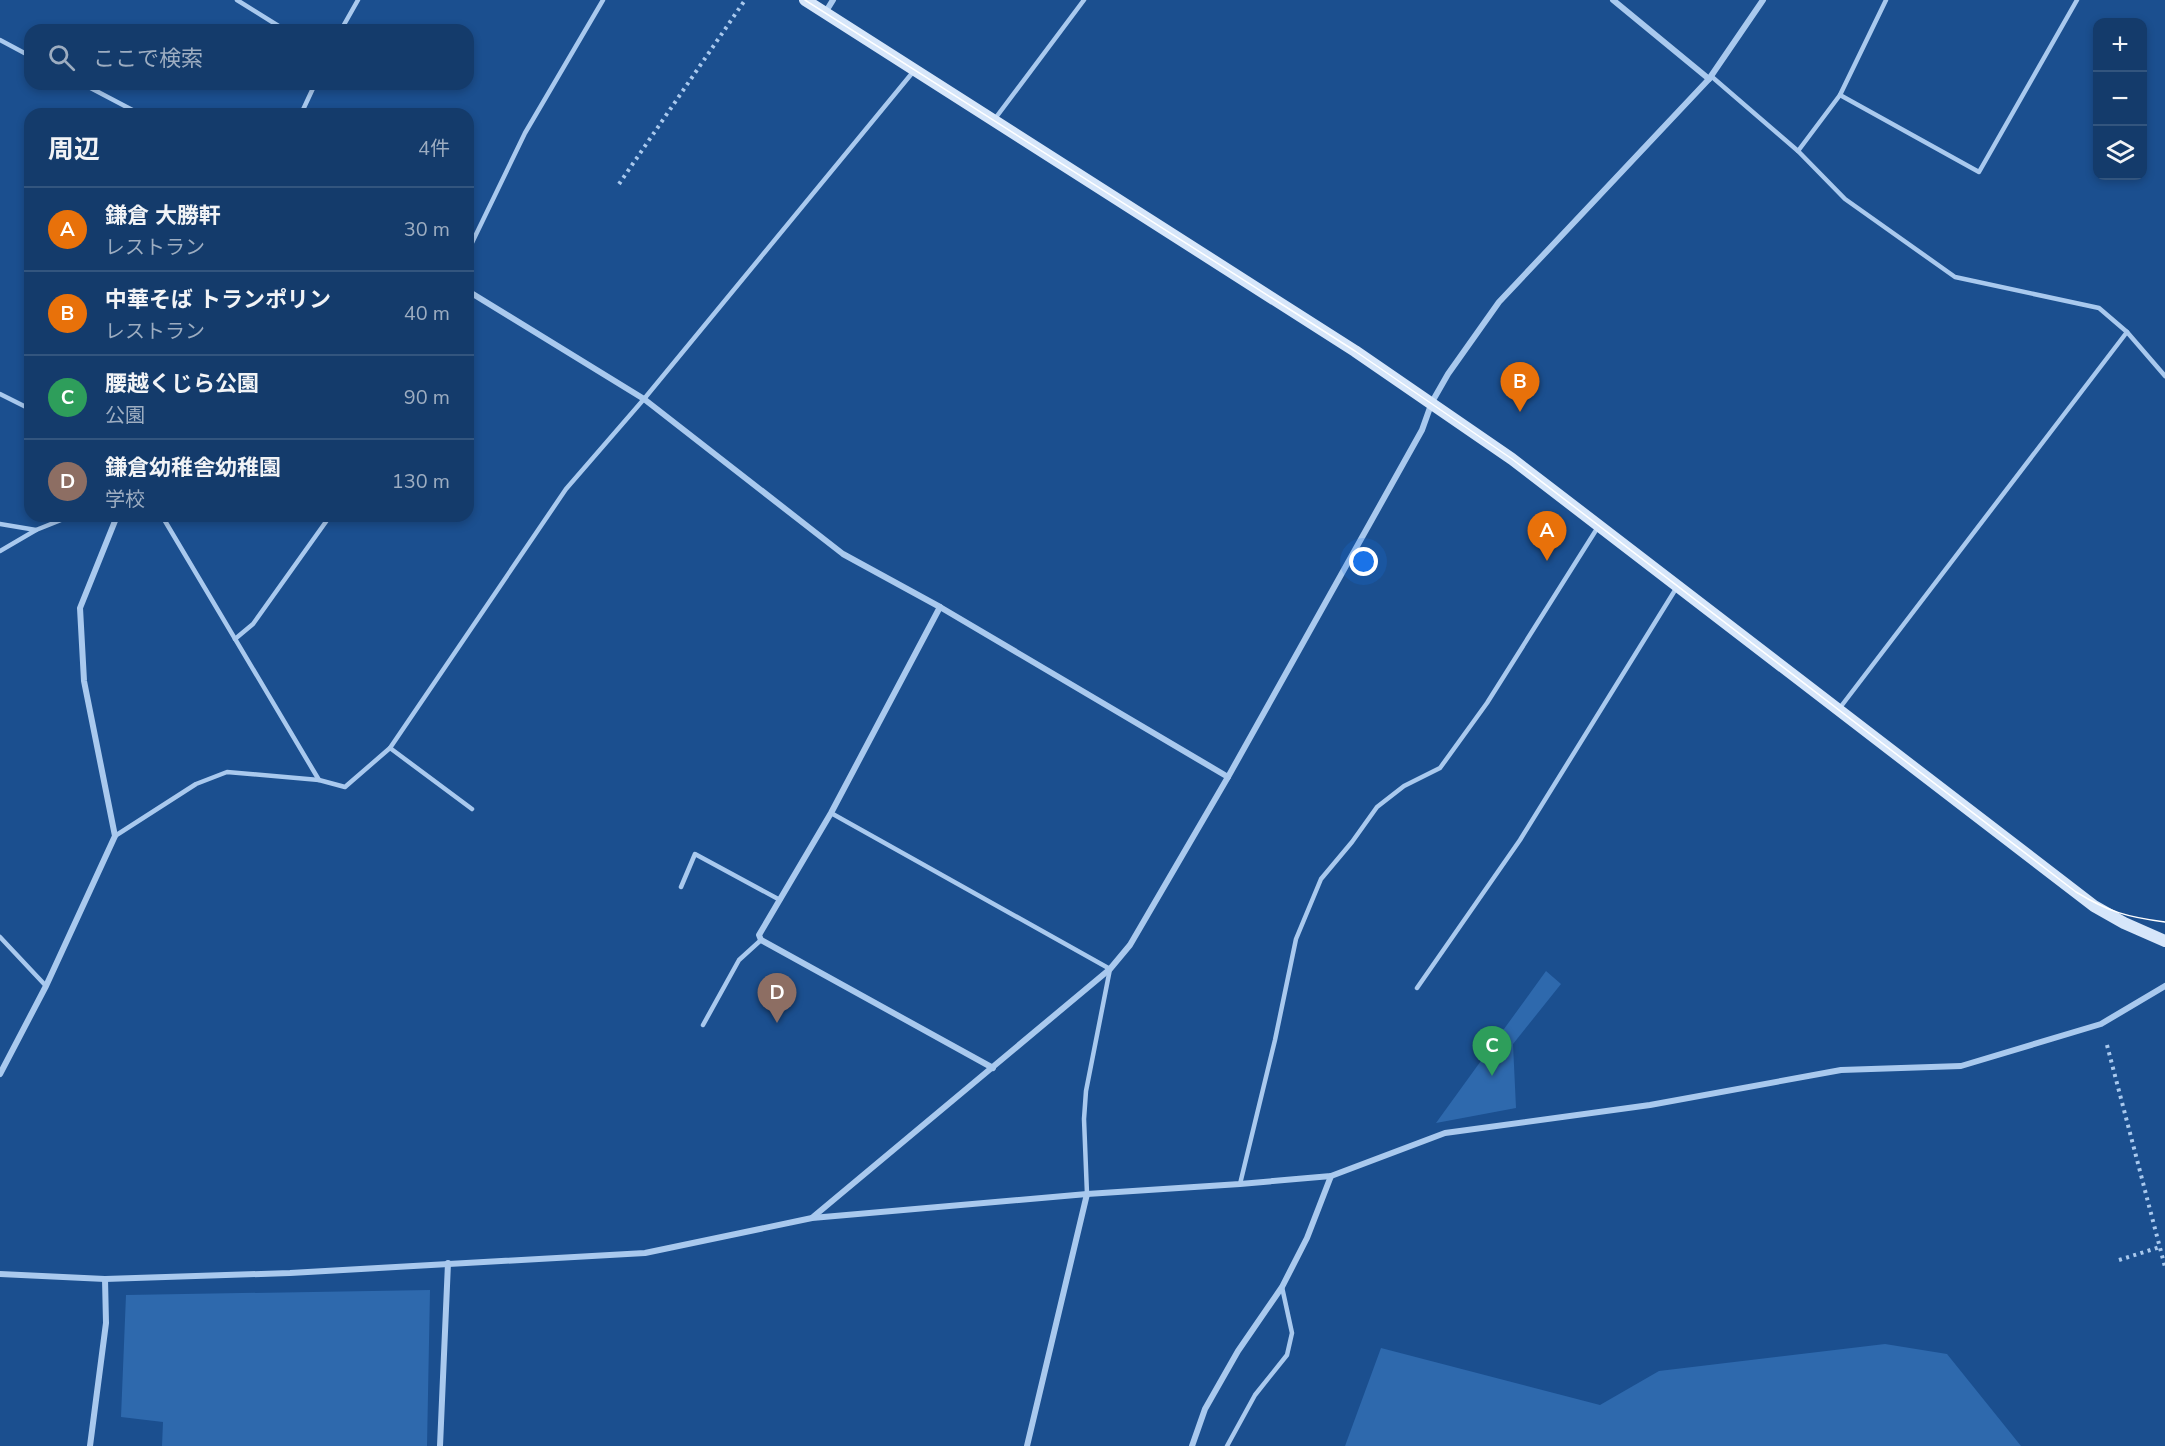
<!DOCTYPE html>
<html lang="ja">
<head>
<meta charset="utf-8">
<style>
	:root { --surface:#143b6b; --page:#1d4271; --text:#f1f3f6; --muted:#9dadc1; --line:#33557e; --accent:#ea580c }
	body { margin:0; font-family:"Nunito Sans","Noto Sans JP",sans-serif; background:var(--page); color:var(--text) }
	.controls { position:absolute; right:18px; top:18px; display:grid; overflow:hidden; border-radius:12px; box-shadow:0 3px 9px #0003 }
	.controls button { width:54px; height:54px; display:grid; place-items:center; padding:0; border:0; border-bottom:2px solid var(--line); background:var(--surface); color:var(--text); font:30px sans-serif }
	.you { position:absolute; left:1364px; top:562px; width:21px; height:21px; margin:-15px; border:4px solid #fff; border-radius:50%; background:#1a73e8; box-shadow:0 0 0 9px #1a73e833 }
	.badge { display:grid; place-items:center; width:39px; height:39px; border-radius:50%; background:var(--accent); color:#fff; font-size:20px; font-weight:700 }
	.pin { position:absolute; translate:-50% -50px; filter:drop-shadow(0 2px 3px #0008) }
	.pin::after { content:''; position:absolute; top:32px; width:21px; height:18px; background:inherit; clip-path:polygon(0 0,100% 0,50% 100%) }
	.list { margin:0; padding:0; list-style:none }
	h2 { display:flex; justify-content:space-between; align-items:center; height:78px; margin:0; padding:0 24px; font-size:26px }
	h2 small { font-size:20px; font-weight:400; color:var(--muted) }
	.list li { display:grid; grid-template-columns:39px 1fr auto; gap:18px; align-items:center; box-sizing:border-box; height:84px; padding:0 24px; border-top:2px solid var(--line) }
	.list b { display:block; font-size:22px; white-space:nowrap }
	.list p { margin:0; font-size:20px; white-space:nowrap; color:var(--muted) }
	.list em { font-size:20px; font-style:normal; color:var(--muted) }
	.icon { flex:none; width:33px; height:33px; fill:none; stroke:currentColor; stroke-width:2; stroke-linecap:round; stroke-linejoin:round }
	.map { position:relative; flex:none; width:2165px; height:1446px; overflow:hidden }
	.search { position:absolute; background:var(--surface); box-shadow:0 3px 9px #0003; left:24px; top:24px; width:450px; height:66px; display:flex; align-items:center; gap:15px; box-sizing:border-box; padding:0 21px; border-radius:18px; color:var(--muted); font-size:22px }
	.panel { position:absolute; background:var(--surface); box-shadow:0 3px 9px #0003; left:24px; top:108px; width:450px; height:414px; border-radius:18px }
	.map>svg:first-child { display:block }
	.green { fill:#2e69ad }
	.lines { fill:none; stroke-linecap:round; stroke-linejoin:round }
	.path { stroke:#a9c9ee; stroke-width:4; stroke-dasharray:3 4.5; stroke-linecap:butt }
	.lane { stroke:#a9c9ee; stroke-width:4.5 }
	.street { stroke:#a9c9ee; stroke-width:6 }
	.secondary { stroke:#d6e6fa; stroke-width:12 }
	.tram { stroke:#fff; stroke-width:1.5 }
</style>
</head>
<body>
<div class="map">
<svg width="2165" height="1446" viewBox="0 0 2165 1446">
	<rect width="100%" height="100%" fill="#1b4f8f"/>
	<g class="green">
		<polygon points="1546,971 1561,984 1513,1044 1516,1108 1436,1123"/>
		<polygon points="430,1290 427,1446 162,1446 163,1422 121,1417 126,1295"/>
		<polygon points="1885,1344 1947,1354 2021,1446 1345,1446 1381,1348 1600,1405 1659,1371"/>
	</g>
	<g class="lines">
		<g class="path">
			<polyline points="619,184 745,0"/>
			<polyline points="2107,1045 2165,1267"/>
			<polyline points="2119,1260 2160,1247"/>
		</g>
		<g class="lane">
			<polyline points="237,0 285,30"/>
			<polyline points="341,30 358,0"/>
			<polyline points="0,40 30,56"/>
			<polyline points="1711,76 1798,151 1845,199 1955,277 2099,308 2127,332 2165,376"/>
			<polyline points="83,84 140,114"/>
			<polyline points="1840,95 1979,172 2077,0"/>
			<polyline points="301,114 315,84"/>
			<polyline points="994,120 1084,0"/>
			<polyline points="1798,151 1840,95 1886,0"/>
			<polyline points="468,251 525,133 603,0"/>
			<polyline points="0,394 30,409"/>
			<polyline points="162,516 319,780"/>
			<polyline points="0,524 36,530 71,516"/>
			<polyline points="0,551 36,530"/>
			<polyline points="235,639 253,624 330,516"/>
			<polyline points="1839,709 2127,332"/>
			<polyline points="390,748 472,809"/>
			<polyline points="831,813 1110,969 1086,1091 1084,1119 1087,1194"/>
			<polyline points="115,836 196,784 227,772 319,780 345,787 390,748 566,489 644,399 913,72"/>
			<polyline points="681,887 695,854 780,900"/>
			<polyline points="0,937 46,986"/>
			<polyline points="1417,988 1520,840 1677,587"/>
			<polyline points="703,1025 739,960 761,940"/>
			<polyline points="1240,1184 1275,1040 1296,939 1321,879 1352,842 1377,807 1404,786 1440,768 1487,703 1598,527"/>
			<polyline points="1227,1446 1255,1395 1287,1355 1292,1333 1282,1287"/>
		</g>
		<g class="street">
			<polyline points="1613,0 1709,79"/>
			<polyline points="825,13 833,0"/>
			<polyline points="468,291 644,399 843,554 940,607 1228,777"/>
			<polyline points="940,607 831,813 759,935 761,940 993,1068"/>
			<polyline points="0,1074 46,986 115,836 84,681 80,608 117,516"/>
			<polyline points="813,1217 1110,969 1130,945 1228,777 1422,430 1432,402 1448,374 1499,302 1709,79 1763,0"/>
			<polyline points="0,1274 105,1279 290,1273 645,1253 812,1218 1087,1194 1240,1184 1331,1176 1445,1133 1650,1105 1841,1070 1961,1066 2101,1024 2165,986"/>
			<polyline points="90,1446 106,1323 105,1279"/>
			<polyline points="440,1446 448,1263"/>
			<polyline points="1027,1446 1087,1194"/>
			<polyline points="1192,1446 1205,1409 1238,1351 1282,1287 1307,1238 1331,1176"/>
		</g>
		<polyline class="secondary" points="805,0 1355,351 1512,459 2094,906 2124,923 2165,941"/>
		<path class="tram" d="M805 0 1355 351 1512 459 2076 892C2109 912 2127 917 2165 922"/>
	</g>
</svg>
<div class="controls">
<button>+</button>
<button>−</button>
<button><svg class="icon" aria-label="layers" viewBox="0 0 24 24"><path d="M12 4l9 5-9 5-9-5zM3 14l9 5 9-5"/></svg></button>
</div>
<div class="you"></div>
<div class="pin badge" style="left:1547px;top:561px;background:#e8710a">A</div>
<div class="pin badge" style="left:1520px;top:412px;background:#e8710a">B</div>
<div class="pin badge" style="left:1492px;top:1076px;background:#2e9e5b">C</div>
<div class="pin badge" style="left:777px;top:1023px;background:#8d6e63">D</div>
<div class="search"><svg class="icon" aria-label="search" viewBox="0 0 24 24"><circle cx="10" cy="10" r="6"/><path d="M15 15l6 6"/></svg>ここで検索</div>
<section class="panel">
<h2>周辺<small>4件</small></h2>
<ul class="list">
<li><span class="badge" style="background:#e8710a">A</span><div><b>鎌倉 大勝軒</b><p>レストラン</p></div><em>30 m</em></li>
<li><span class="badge" style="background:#e8710a">B</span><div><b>中華そば トランポリン</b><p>レストラン</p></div><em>40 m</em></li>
<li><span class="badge" style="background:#2e9e5b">C</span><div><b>腰越くじら公園</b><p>公園</p></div><em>90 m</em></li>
<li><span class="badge" style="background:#8d6e63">D</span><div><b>鎌倉幼稚舎幼稚園</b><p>学校</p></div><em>130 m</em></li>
</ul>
</section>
</div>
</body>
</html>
